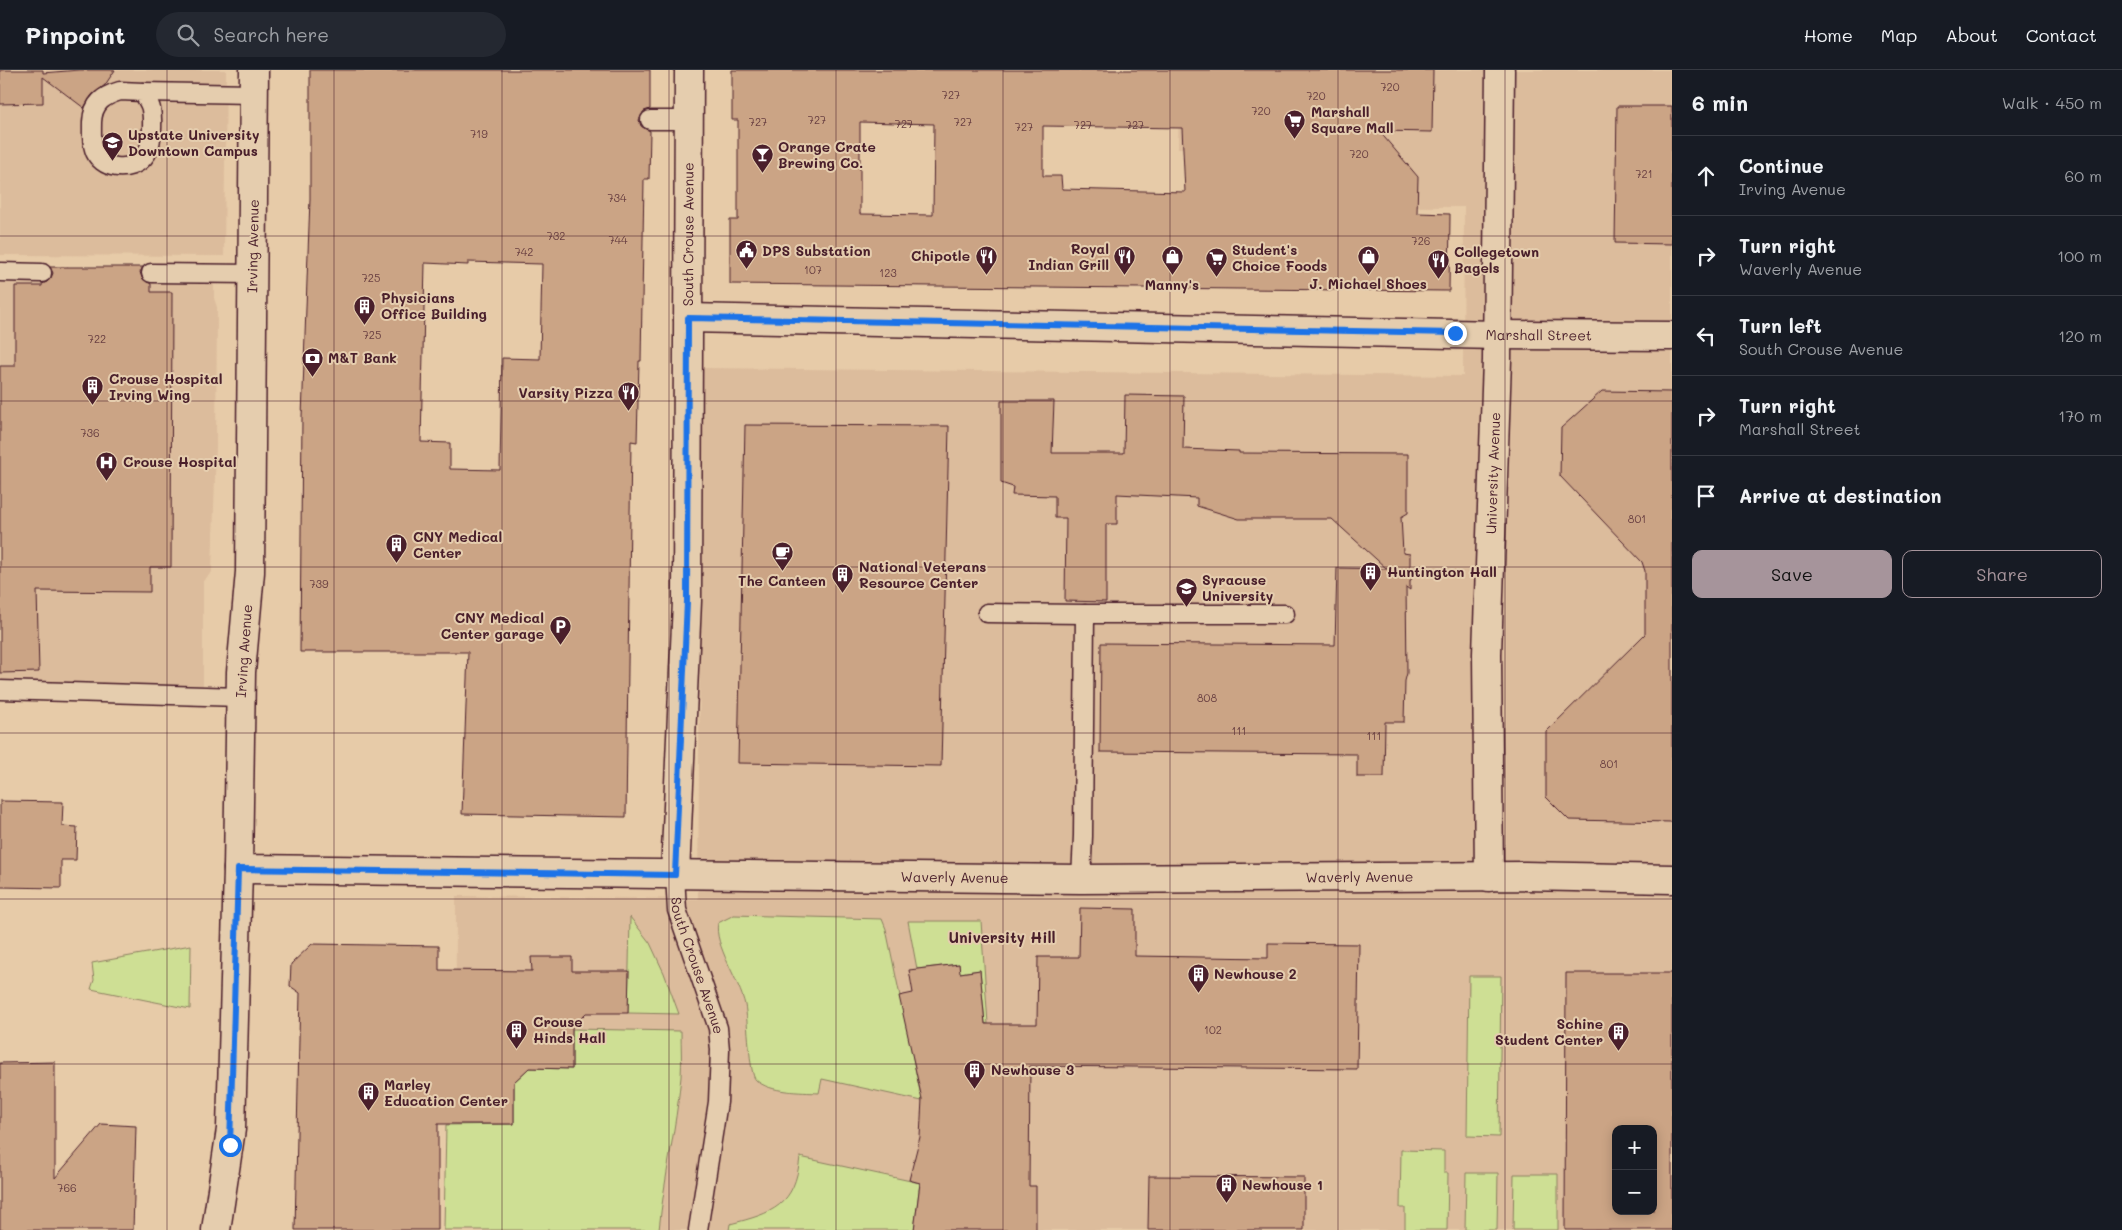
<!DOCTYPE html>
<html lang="en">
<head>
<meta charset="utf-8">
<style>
	:root { --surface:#171b24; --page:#242831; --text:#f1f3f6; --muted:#9ea1a6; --line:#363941; --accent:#a6949b }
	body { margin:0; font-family:Mali,sans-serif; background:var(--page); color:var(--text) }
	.controls { position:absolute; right:15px; bottom:15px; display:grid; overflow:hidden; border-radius:10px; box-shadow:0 2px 12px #0003 }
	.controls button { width:45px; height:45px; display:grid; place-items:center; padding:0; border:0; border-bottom:1px solid var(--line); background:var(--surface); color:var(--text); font:25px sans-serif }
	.stop { position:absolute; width:15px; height:15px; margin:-11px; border:4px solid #1a73e8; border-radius:50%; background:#fff }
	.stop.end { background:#1a73e8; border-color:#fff; box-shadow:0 1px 5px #0008 }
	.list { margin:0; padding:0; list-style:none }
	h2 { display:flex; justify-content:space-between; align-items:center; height:65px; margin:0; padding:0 20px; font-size:21px }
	h2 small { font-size:16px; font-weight:400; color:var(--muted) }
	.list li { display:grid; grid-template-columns:32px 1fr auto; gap:15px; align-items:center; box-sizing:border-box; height:80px; padding:0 20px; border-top:1px solid var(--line) }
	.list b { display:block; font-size:19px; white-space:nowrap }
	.list p { margin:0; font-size:16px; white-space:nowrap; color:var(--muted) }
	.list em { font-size:16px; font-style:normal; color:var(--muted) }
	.actions { display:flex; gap:10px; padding:15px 20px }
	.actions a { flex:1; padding:11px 0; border:1px solid var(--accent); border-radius:10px; text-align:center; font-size:18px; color:var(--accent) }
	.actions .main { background:var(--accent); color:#111 }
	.icon { flex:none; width:28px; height:28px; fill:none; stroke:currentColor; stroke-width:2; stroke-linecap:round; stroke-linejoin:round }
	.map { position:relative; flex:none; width:1672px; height:1160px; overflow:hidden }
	header { display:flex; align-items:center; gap:30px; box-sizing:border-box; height:70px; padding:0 25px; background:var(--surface); border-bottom:1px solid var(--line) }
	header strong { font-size:24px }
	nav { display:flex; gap:28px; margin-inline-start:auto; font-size:18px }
	.search { width:350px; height:45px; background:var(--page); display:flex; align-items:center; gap:12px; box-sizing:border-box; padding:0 18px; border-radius:28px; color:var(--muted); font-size:19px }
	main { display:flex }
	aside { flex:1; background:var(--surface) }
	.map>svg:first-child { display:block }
	.built { fill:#dcbc9c; fill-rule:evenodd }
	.green { fill:#cedf94; stroke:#8c7f60 }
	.building { fill:#cba485; stroke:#4a1f2b; fill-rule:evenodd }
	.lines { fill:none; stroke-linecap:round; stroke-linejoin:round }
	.service-casing { stroke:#4a1f2b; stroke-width:21 }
	.minor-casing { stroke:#4a1f2b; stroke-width:31 }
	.tertiary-casing { stroke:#4a1f2b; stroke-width:31 }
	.service { stroke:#e5cdae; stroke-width:18 }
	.minor { stroke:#e5cdae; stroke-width:28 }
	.tertiary { stroke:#e5cdae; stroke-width:28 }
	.route { stroke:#1a73e8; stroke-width:6 }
	.grid { fill:none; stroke:#4a1f2b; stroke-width:1; stroke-opacity:0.55 }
	.labels { text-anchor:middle; stroke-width:4; stroke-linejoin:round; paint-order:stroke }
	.number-label { font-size:11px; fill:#6a4042 }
	.poi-label { font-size:14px; font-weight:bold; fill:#4a1f2b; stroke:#e5cdae; text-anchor:start }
	.street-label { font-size:14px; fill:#4a1f2b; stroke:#e5cdae }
	.neighbourhood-label { font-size:15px; font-weight:bold; fill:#4a1f2b; stroke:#e5cdae }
</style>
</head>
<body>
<header>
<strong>Pinpoint</strong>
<div class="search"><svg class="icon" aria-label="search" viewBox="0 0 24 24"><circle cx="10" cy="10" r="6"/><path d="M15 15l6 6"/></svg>Search here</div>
<nav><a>Home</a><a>Map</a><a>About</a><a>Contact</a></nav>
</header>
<main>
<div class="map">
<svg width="1672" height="1160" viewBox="0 0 1672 1160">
	<rect width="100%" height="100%" fill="#e7cba8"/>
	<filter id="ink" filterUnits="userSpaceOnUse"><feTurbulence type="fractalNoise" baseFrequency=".02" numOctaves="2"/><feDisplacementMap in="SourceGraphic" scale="10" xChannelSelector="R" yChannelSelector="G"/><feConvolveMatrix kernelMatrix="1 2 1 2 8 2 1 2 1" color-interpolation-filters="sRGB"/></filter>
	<g filter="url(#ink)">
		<g class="built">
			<polygon points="0,0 226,0 224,186 0,185"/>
			<path d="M1180 0H1672V1160H455L456 826 698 829 702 298 1463 306 1464 137 1263 136V81L1178 78ZM1616 1059H1653V1141H1616Z"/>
			<polygon points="0,202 214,203 214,228 217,237 216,375 212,502 203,511 203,626 0,620"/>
		</g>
		<g class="green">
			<path d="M734 845 882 849 886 859 922 1031 822 1009 819 1023C801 1022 770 1023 756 1010 749 1005 748 949 745 935 740 911 713 874 718 853Z"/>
			<polygon points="630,847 650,873 664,903 679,944 628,943"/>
			<polygon points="908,851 981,851 988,954 985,953 980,900 960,903 959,894 917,899"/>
			<polygon points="191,875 190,939 91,919 94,910 92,893"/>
			<polygon points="1469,906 1501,906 1499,1067 1467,1066"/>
			<path d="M572 959 681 961C681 976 682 992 681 1007 676 1059 664 1109 659 1160H444L446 1055 514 1054V1012L529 998 572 999Z"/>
			<polygon points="1401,1080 1444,1081 1444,1103 1448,1103 1447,1160 1405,1160 1405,1138 1400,1138"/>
			<path d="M800 1087 920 1113 914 1160H729L730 1154C773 1143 795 1136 800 1087Z"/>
			<polygon points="1466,1103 1498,1103 1497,1160 1465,1160"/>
			<polygon points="1514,1104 1558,1104 1558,1160 1513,1160"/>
		</g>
		<g class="building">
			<polygon points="0,0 43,0 43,3 79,0 115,0 105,15 92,25 84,38 43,7 43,33 0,34"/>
			<path d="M310 0H650V39L644 41 639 50 641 56 650 61 649 109H644L641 291H639L637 372 631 371 626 747 462 744 468 582H300L302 347 310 129ZM468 192 542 194 540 289 502 288 500 400 450 399V373L421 372 425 193 468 195Z"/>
			<path d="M732 0H1433L1432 62 1379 61 1418 107 1417 143 1450 144 1449 221 730 214V150H738V50H732ZM860 52 934 54 933 145 860 144ZM1043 56 1182 58 1185 122 1062 119 1061 106H1043Z"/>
			<polygon points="1617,36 1672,36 1672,174 1615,173"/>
			<polygon points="50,197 143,197 140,202 142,208 151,214 151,222 172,222 171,497 150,497 150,522 37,521 39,602 0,603 0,296 15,296 15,216 42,216 42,214 47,212 51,208 53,203"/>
			<polygon points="1602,321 1672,322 1672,752 1569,750 1546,727 1546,662 1645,564 1645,501 1642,492 1560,406 1561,358"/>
			<polygon points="1125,325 1184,326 1183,379 1239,381 1239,383 1408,384 1408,443 1401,447 1403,483 1410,484 1410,499 1418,499 1410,511 1410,520 1406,517 1407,603 1405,611 1404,652 1385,652 1384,707 1357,707 1357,684 1100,682 1101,573 1335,575 1337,498 1387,499 1332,449 1239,449 1197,436 1197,428 1117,424 1117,454 1106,454 1106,532 1065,531 1066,448 1055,448 1055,426 1012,425 1013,417 1001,413 1001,331 1054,331 1052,383 1124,383"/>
			<polygon points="745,355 949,356 941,696 738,693"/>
			<polygon points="0,731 63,732 62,756 77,757 76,790 61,790 61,818 0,817"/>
			<polygon points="1080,838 1135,839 1135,886 1268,888 1268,873 1359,874 1357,999 1030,996 1029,1116 1036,1116 1036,1160 914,1160 920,1113 909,1110 920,1067 922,1029 899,926 913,923 909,900 959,894 960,903 980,900 985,954 1037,954 1038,887 1079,887"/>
			<polygon points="312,874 439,876 439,900 532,901 531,887 572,887 572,901 629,901 628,943 586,943 572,957 572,999 529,998 514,1012 514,1054 438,1054 438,1160 295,1160 300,923 290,916 291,894"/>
			<path d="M1566 903H1672V1160H1565ZM1616 1059H1653V1141H1616Z"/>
			<polygon points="55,992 55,1108 101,1054 136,1056 133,1160 0,1160 0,993"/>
			<polygon points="1149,1106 1304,1107 1304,1160 1148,1160"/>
		</g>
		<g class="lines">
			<defs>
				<g id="service">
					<path d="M120 21 143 22C145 27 150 33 151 39 153 51 153 78 144 87 130 103 100 100 94 79 91 70 92 61 92 52 93 33 103 26 120 21Z"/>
					<polyline points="143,22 253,24"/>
					<polyline points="650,50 688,50"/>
					<polyline points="0,202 42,203"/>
					<polyline points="151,203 253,204"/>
					<polyline points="987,543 1085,544"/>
					<polyline points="0,620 240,627"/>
					<path id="s1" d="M675 805 677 840 718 958 720 980 718 1032 698 1160"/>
					<polyline points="1081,809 1083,766 1085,544 1285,544"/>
				</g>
				<g id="minor">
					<path id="s2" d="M688 248 1497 265 1672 266"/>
					<path id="s3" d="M675 805 687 531 689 0"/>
					<polyline points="216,1160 231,1059 238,799"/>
				</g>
				<g id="tertiary">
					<path id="s4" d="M254 0 250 502 241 602 238 799 1081 809 1525 806 1672 809"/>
					<path id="s5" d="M1489 807 1487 584 1497 290 1500 0"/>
				</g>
			</defs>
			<use href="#service" class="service-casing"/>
			<use href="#minor" class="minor-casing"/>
			<use href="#tertiary" class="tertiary-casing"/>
			<use href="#service" class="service"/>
			<use href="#minor" class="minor"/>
			<use href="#tertiary" class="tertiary"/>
		</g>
	</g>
	<g class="lines" filter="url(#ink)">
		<polyline class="route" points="230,1075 238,799 675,805 687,531 688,248 1455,263"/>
	</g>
	<path class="grid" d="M167 0V1160M334 0V1160M502 0V1160M669 0V1160M836 0V1160M1003 0V1160M1170 0V1160M1338 0V1160M1505 0V1160M0 166H1672M0 331H1672M0 497H1672M0 663H1672M0 829H1672M0 994H1672"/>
	<defs>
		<symbol id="supermarket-pin" viewBox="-11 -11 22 30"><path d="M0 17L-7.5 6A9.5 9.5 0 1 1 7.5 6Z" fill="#4a1f2b" stroke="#e5cdae"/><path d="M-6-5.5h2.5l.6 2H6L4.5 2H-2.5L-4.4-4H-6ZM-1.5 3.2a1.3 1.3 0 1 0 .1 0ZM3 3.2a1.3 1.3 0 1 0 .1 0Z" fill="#fff"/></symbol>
		<symbol id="university-pin" viewBox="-11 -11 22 30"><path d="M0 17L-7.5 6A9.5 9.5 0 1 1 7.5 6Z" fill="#4a1f2b" stroke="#e5cdae"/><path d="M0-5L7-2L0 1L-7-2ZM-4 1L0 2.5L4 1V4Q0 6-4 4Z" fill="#fff"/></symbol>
		<symbol id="bar-pin" viewBox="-11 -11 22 30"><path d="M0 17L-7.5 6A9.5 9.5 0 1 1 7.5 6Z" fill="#4a1f2b" stroke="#e5cdae"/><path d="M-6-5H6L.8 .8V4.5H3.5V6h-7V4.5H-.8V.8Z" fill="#fff"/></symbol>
		<symbol id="civic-pin" viewBox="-11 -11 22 30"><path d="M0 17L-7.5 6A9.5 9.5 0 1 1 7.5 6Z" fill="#4a1f2b" stroke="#e5cdae"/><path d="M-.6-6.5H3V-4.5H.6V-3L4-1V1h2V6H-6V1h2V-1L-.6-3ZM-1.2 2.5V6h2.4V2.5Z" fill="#fff"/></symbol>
		<symbol id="restaurant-pin" viewBox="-11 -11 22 30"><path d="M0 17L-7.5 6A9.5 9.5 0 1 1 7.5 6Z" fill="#4a1f2b" stroke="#e5cdae"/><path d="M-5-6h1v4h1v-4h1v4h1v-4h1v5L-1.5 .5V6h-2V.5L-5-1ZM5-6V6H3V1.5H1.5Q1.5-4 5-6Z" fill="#fff"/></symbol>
		<symbol id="shop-pin" viewBox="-11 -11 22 30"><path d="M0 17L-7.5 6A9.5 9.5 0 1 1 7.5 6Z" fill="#4a1f2b" stroke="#e5cdae"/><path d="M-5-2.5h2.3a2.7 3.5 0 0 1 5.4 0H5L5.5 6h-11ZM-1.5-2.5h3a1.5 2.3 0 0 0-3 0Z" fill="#fff"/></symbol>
		<symbol id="building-pin" viewBox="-11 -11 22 30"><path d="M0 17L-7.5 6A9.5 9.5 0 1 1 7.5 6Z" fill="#4a1f2b" stroke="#e5cdae"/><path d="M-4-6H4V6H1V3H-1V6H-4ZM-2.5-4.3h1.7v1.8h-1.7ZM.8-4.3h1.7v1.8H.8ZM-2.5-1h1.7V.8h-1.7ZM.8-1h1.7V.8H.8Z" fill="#fff"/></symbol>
		<symbol id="bank-pin" viewBox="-11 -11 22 30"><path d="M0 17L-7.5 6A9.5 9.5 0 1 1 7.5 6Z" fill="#4a1f2b" stroke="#e5cdae"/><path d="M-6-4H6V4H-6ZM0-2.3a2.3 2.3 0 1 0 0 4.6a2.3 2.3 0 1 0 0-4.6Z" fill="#fff"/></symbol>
		<symbol id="hospital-pin" viewBox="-11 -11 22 30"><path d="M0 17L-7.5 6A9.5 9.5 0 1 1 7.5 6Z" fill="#4a1f2b" stroke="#e5cdae"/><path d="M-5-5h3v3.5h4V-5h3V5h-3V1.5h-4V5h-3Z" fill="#fff"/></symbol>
		<symbol id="cafe-pin" viewBox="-11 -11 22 30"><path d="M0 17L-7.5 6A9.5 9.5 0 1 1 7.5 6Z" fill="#4a1f2b" stroke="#e5cdae"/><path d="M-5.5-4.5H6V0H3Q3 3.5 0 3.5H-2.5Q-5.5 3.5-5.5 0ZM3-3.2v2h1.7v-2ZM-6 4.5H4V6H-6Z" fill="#fff"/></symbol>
		<symbol id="parking-pin" viewBox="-11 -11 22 30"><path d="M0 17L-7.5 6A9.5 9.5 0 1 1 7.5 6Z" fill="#4a1f2b" stroke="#e5cdae"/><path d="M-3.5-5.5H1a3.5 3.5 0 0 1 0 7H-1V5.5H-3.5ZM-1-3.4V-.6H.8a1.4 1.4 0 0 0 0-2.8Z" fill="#fff"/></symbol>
	</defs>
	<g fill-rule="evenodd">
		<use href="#supermarket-pin" x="1282" y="38" width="25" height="34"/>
		<use href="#university-pin" x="100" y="60" width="25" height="34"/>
		<use href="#bar-pin" x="750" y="72" width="25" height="34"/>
		<use href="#civic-pin" x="734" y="168" width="25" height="34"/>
		<use href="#restaurant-pin" x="974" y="174" width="25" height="34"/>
		<use href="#shop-pin" x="1356" y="174" width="25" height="34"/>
		<use href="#restaurant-pin" x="1112" y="174" width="25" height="34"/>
		<use href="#shop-pin" x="1160" y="174" width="25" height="34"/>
		<use href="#supermarket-pin" x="1204" y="176" width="25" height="34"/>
		<use href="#restaurant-pin" x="1426" y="178" width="25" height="34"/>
		<use href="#building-pin" x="352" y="224" width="25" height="34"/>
		<use href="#bank-pin" x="300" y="276" width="25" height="34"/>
		<use href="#building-pin" x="80" y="304" width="25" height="34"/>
		<use href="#restaurant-pin" x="616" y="310" width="25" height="34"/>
		<use href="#hospital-pin" x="94" y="380" width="25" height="34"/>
		<use href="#building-pin" x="384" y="462" width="25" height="34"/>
		<use href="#cafe-pin" x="770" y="470" width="25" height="34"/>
		<use href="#building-pin" x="1358" y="490" width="25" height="34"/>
		<use href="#building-pin" x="830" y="492" width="25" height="34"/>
		<use href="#university-pin" x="1174" y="506" width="25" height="34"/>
		<use href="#parking-pin" x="548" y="544" width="25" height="34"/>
		<use href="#building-pin" x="1186" y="892" width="25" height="34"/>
		<use href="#building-pin" x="504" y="948" width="25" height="34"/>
		<use href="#building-pin" x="1606" y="950" width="25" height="34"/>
		<use href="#building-pin" x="962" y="988" width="25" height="34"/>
		<use href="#building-pin" x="356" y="1010" width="25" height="34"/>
		<use href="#building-pin" x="1214" y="1102" width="25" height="34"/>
	</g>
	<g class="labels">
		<g class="number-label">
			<text x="1390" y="21">720</text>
			<text x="951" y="29">727</text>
			<text x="1316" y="30">720</text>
			<text x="1261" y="45">720</text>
			<text x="817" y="54">727</text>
			<text x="758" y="56">727</text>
			<text x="963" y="56">727</text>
			<text x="904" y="58">727</text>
			<text x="1083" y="59">727</text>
			<text x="1135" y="59">727</text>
			<text x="1024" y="61">727</text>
			<text x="479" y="68">719</text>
			<text x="1359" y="88">720</text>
			<text x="1644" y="108">721</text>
			<text x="617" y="132">734</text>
			<text x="556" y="170">732</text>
			<text x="618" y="174">744</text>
			<text x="1421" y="175">726</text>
			<text x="524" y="186">742</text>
			<text x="813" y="204">107</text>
			<text x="888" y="207">123</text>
			<text x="371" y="212">725</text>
			<text x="372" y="269">725</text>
			<text x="97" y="273">722</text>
			<text x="90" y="367">736</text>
			<text x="1637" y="453">801</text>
			<text x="319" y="518">739</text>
			<text x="1207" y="632">808</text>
			<text x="1239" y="665">111</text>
			<text x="1374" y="670">111</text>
			<text x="1609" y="698">801</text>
			<text x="1213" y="964">102</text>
			<text x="67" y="1122">766</text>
		</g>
		<g class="poi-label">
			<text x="1311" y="47">Marshall<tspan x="1311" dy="16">Square Mall</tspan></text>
			<text x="128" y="70">Upstate University<tspan x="128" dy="16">Downtown Campus</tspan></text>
			<text x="778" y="82">Orange Crate<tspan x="778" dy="16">Brewing Co.</tspan></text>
			<text x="1109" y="184" text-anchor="end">Royal<tspan x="1109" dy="16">Indian Grill</tspan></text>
			<text x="1232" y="185">Student's<tspan x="1232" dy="16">Choice Foods</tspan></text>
			<text x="762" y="186">DPS Substation</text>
			<text x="1454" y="187">Collegetown<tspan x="1454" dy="16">Bagels</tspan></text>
			<text x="970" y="191" text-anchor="end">Chipotle</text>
			<text x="1368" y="219" text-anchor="middle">J. Michael Shoes</text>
			<text x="1172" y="220" text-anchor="middle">Manny's</text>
			<text x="381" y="233">Physicians<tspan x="381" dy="16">Office Building</tspan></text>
			<text x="328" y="293">M&amp;T Bank</text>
			<text x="109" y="314">Crouse Hospital<tspan x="109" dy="16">Irving Wing</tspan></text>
			<text x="613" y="328" text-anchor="end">Varsity Pizza</text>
			<text x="123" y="397">Crouse Hospital</text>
			<text x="413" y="472">CNY Medical<tspan x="413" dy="16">Center</tspan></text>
			<text x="859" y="502">National Veterans<tspan x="859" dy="16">Resource Center</tspan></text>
			<text x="1387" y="507">Huntington Hall</text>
			<text x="1202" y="515">Syracuse<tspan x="1202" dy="16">University</tspan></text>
			<text x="782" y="516" text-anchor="middle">The Canteen</text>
			<text x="544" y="553" text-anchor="end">CNY Medical<tspan x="544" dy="16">Center garage</tspan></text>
			<text x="1214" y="909">Newhouse 2</text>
			<text x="533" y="957">Crouse<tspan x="533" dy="16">Hinds Hall</tspan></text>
			<text x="1603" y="959" text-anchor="end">Schine<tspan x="1603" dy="16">Student Center</tspan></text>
			<text x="991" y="1005">Newhouse 3</text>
			<text x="384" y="1020">Marley<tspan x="384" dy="16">Education Center</tspan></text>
			<text x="1242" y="1120">Newhouse 1</text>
		</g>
		<g class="street-label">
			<text dy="5" stroke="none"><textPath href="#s3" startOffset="641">South Crouse Avenue</textPath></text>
			<text transform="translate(253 176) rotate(-89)" y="5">Irving Avenue</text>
			<text dy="5" stroke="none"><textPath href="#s2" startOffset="851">Marshall Street</textPath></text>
			<text dy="5" stroke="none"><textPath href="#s5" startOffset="404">University Avenue</textPath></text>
			<text transform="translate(244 581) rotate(-86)" y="5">Irving Avenue</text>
			<text dy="5" stroke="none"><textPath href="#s4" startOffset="1516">Waverly Avenue</textPath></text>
			<text dy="5" stroke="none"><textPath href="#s4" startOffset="1921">Waverly Avenue</textPath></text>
			<text dy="5" stroke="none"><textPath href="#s1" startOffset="94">South Crouse Avenue</textPath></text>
		</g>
		<g class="neighbourhood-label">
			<text x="1002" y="873">University Hill</text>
		</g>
	</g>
</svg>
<div class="controls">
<button>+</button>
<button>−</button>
</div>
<div class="stop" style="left:230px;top:1075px"></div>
<div class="stop end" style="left:1455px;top:263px"></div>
</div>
<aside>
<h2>6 min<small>Walk · 450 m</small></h2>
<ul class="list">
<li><svg class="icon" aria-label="ahead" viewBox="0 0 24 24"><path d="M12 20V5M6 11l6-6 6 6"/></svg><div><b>Continue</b><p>Irving Avenue</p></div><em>60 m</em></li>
<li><svg class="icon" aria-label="right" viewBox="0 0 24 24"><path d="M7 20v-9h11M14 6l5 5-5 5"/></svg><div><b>Turn right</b><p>Waverly Avenue</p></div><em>100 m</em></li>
<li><svg class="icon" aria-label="left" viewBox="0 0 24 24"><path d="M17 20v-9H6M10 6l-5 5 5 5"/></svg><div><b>Turn left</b><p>South Crouse Avenue</p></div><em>120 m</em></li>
<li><svg class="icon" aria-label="right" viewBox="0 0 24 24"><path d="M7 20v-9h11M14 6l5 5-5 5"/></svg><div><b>Turn right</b><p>Marshall Street</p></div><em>170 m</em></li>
<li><svg class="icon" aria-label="arrive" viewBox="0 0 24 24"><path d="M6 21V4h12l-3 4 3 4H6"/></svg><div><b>Arrive at destination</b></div></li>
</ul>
<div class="actions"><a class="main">Save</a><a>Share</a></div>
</aside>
</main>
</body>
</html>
